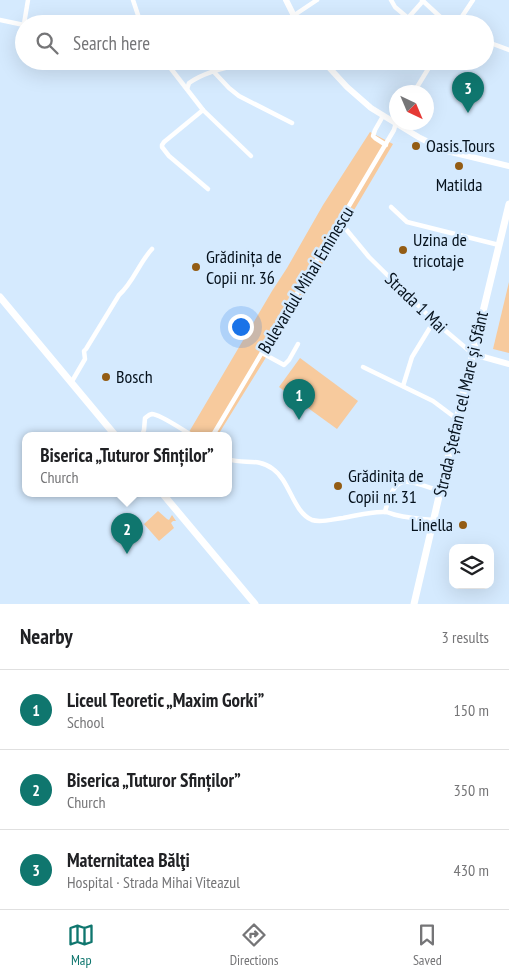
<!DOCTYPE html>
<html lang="en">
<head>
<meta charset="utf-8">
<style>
	:root { --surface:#fff; --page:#f2f2f2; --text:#202124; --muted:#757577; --line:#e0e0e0; --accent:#0f766e }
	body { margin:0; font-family:"PT Sans Narrow",sans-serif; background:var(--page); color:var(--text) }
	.controls { position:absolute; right:15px; bottom:15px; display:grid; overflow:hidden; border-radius:10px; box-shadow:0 5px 20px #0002 }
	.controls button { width:45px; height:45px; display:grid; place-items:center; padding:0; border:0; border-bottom:1px solid var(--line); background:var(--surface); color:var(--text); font:25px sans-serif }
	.compass { position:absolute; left:389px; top:85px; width:45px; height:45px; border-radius:50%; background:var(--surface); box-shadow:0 5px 20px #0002; rotate:136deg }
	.you { position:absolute; left:240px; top:326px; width:18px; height:18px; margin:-12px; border:4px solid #fff; border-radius:50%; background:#1a73e8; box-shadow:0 0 0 8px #1a73e833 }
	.badge { display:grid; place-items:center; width:32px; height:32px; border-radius:50%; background:var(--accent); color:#fff; font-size:16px; font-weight:700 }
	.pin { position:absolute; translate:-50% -41px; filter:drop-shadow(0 1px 2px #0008) }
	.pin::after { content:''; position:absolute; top:26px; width:18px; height:15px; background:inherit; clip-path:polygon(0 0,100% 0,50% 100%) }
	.popup { position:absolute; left:22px; top:432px; width:210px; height:65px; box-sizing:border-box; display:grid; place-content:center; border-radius:10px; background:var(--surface); filter:drop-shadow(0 1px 4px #0005); font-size:16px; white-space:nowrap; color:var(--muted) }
	.popup b { font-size:19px; color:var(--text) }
	.popup::after { content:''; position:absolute; left:50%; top:100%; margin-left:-10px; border:10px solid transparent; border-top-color:var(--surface) }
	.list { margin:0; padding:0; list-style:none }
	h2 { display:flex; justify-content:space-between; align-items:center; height:65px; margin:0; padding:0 20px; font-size:21px }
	h2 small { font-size:16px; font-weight:400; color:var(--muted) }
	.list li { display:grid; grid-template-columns:32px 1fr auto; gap:15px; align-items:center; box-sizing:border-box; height:80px; padding:0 20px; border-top:1px solid var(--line) }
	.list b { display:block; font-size:19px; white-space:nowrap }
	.list p { margin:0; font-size:16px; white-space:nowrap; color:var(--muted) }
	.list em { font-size:16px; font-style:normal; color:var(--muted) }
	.icon { flex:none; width:28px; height:28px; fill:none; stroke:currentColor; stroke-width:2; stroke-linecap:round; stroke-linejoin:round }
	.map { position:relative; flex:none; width:509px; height:604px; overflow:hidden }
	.search { position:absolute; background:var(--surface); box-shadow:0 5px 20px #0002; left:15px; right:15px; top:15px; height:55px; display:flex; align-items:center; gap:12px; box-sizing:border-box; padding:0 18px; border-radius:28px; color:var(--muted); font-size:19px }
	.sheet { height:305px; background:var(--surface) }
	nav { display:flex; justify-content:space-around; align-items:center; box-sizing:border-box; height:70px; border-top:1px solid var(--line); background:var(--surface); font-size:14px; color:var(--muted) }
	nav a { display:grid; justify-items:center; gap:2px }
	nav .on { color:var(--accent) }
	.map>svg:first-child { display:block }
	.green { fill:#f7ca9d }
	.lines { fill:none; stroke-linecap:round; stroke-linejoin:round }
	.street { stroke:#fff; stroke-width:4.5 }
	.secondary { stroke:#fff; stroke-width:6 }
	.primary { stroke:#fff; stroke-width:7 }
	.poi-dot { fill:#935c14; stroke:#d5eafe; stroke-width:2 }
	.labels { text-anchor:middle; stroke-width:5; stroke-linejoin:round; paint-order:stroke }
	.poi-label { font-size:18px; fill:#05111c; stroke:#d5eafe; text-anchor:start }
	.street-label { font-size:18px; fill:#05111c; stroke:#d5eafe }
</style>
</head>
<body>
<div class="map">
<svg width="509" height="604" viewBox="0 0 509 604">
	<rect width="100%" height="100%" fill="#d5eafe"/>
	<g class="green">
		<polygon points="370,132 393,144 291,317 218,435 195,435 189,432 272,291 287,268 323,205"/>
		<polygon points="509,282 509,353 493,349"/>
		<polygon points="300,358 358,401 337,429 279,387"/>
		<polygon points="158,511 167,519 169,520 172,515 176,521 173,521 171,523 174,528 159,541 144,524"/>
	</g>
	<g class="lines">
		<g class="street">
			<polyline points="133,0 141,24"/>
			<polyline points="391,0 395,7 408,18 423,1"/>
			<polyline points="422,0 448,24"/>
			<polyline points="293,16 317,0"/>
			<polyline points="0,20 24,25"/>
			<polyline points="24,24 28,0"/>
			<polyline points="457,24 473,0"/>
			<polyline points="485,41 509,50"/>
			<polyline points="165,61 203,110 251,156"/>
			<polyline points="214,72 229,88 239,96 292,123"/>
			<path d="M187 89 189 83C207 70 232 67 252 61"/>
			<polyline points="414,92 433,61"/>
			<polyline points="203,110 164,142 162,145 162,147 169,156 208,189"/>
			<polyline points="383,116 375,130 373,136 375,138 386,145"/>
			<polyline points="391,207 407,222 499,245"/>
			<polyline points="342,219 345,228 369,257 434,321 473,354"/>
			<polyline points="262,353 284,365 289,360 298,344"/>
			<polyline points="363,367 433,401 457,419"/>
			<path d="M71 383 85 359 84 351 86 349 119 295C133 283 139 263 152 249"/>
			<polyline points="403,386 412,357 434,321"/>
			<path d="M142 435 144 430 145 418C148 416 148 415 152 414 160 414 184 431 192 435"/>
			<polyline points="213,435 394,130 396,122"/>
			<path d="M228 459C244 465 257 457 273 469 290 481 293 512 312 520 321 523 333 519 343 518 356 516 371 511 385 512 388 512 392 514 396 515 408 518 421 519 434 520"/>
			<path d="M385 512C395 470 407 481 441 491"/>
		</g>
		<g class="secondary">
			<polyline points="286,0 298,24"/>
			<polyline points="323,61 347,87 371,108 420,138 447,151 509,166"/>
			<polyline points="473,354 509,364"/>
		</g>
		<g class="primary">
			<polyline points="0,297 115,435"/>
			<polyline points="162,493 255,604"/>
			<polyline points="414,604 457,419 509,204"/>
		</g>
	</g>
	<g class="poi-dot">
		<circle cx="416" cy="146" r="5"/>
		<circle cx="459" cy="166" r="5"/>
		<circle cx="403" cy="250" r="5"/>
		<circle cx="196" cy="267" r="5"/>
		<circle cx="106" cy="377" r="5"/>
		<circle cx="338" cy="486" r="5"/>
		<circle cx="463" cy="525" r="5"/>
	</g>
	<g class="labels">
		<g class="poi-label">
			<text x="426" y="152">Oasis.Tours</text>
			<text x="459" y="191" text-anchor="middle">Matilda</text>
			<text x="413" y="246">Uzina de<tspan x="413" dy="21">tricotaje</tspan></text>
			<text x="206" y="263">Grădinița de<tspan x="206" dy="21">Copii nr. 36</tspan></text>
			<text x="116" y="383">Bosch</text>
			<text x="348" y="482">Grădinița de<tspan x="348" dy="21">Copii nr. 31</tspan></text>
			<text x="453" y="531" text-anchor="end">Linella</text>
		</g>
		<g class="street-label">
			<text transform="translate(306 280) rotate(-59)" y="6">Bulevardul Mihai Eminescu</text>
			<text transform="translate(416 303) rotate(44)" y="6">Strada 1 Mai</text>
			<text transform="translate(461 404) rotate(-77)" y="6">Strada Ștefan cel Mare și Sfânt</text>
		</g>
	</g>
</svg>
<div class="controls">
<button><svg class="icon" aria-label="layers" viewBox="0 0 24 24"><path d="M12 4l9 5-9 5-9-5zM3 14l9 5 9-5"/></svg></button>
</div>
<svg class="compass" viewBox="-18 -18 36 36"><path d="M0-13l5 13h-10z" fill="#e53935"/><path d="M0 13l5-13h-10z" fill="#757577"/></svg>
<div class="you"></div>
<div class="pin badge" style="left:299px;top:420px">1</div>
<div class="pin badge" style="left:127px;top:554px">2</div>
<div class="popup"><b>Biserica „Tuturor Sfinților”</b>Church</div>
<div class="pin badge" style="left:468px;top:113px">3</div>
<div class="search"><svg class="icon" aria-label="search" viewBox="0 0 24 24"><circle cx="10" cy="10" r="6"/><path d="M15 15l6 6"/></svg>Search here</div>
</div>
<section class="sheet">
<h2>Nearby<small>3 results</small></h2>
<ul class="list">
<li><span class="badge">1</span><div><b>Liceul Teoretic „Maxim Gorki”</b><p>School</p></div><em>150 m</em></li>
<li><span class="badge">2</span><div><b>Biserica „Tuturor Sfinților”</b><p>Church</p></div><em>350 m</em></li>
<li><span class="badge">3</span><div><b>Maternitatea Bălţi</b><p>Hospital · Strada Mihai Viteazul</p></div><em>430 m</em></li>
</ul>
</section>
<nav>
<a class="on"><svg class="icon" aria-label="map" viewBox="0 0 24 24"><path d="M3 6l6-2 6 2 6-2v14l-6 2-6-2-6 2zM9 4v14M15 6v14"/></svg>Map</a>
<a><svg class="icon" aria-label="directions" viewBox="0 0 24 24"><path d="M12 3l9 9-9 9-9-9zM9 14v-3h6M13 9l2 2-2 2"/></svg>Directions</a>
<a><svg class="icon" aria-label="saved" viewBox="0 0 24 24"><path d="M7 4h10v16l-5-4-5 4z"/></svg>Saved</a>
</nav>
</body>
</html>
